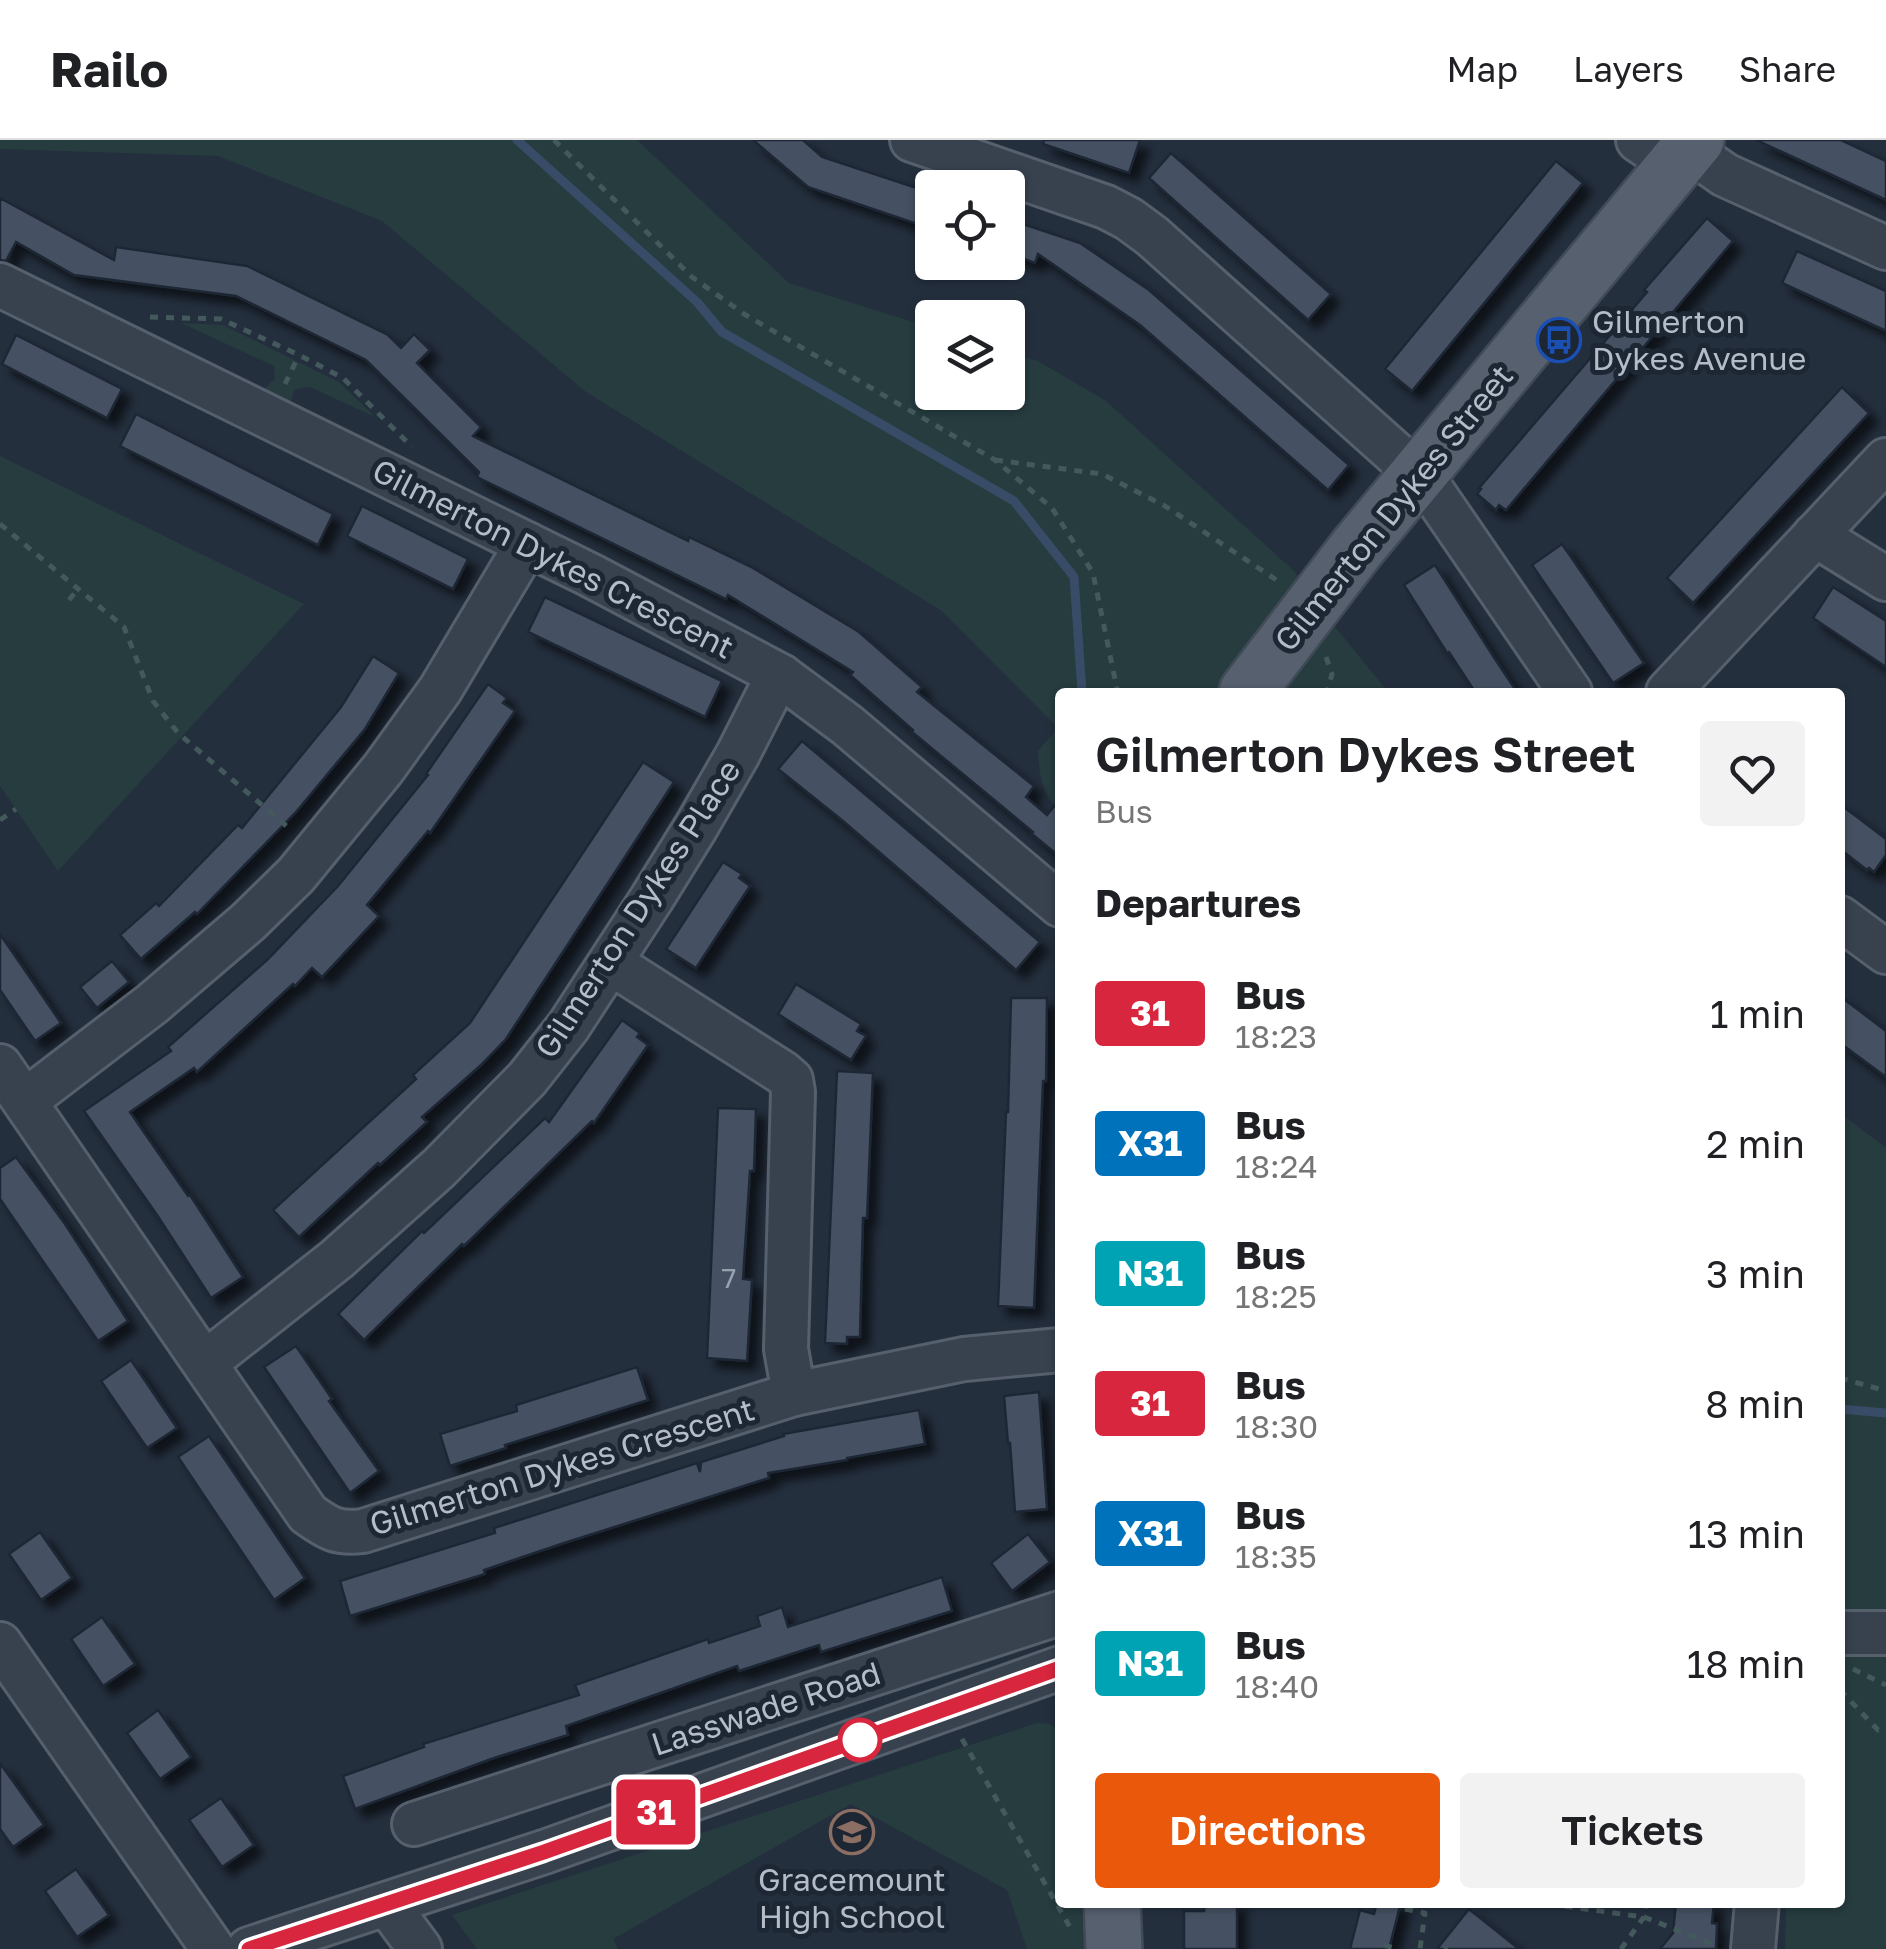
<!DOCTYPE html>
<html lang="en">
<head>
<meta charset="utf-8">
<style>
	body { margin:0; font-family:"Golos Text",sans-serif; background:#f2f2f2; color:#202124; height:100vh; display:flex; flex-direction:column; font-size:38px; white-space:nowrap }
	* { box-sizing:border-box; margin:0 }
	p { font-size:32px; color:#757577 }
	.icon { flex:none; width:55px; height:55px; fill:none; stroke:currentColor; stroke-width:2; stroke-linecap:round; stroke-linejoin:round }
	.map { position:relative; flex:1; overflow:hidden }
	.side { position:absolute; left:1055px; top:548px; width:790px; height:1220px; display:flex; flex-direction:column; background:#fff; border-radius:10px; box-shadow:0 2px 8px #0004 }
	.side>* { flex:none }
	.badge { padding:0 20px; border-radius:8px; font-size:35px; line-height:65px }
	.tools { position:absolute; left:915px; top:30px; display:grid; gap:20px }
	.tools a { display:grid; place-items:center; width:110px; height:110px; border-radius:10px; background:#fff; box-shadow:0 2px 8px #0004; font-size:50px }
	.map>.badge { position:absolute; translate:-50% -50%; box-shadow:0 0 0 5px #fff }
	h2 { padding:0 40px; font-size:38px; line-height:90px }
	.round { display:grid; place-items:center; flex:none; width:105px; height:105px; border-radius:10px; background:#f2f2f2 }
	.overview { display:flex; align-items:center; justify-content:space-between; height:170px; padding:0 40px }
	h1 { font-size:48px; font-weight:600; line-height:75px }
	.cta { display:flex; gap:20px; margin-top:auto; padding:20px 40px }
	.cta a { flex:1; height:115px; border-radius:10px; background:#ea580c; color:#fff; font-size:40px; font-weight:600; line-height:115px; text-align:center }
	.cta a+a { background:#f2f2f2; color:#202124 }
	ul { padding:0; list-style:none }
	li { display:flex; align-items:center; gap:30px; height:130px; padding:0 40px }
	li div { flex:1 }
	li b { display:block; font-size:38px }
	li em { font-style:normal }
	li .badge { min-width:110px; font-weight:700; text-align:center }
	header { display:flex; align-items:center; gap:60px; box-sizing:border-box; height:140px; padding:0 50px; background:#fff; border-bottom:2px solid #e0e0e0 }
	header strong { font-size:48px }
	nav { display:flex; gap:55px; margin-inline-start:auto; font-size:35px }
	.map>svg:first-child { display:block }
	.green { fill:#263c3f }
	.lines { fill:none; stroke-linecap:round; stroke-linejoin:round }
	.stream { stroke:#394c67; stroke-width:9 }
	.building { fill:#455162; stroke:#1f2835; stroke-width:2.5; filter:url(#shadow) }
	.minor-casing { stroke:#565f6c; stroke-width:48 }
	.major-casing { stroke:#414a57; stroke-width:60 }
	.path { stroke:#44595c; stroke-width:5; stroke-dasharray:8 8; stroke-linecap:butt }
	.minor { stroke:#38414e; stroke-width:42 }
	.major { stroke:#56606e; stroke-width:55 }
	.line-casing { stroke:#fff; stroke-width:22 }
	.line { stroke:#d7263d; stroke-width:15 }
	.stop-dot { fill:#fff; stroke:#d7263d; stroke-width:5 }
	.labels { text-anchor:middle; stroke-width:10; stroke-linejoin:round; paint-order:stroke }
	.number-label { font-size:28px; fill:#98a1af }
	.poi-label { font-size:32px; fill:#b4bcc9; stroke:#1d2633; text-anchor:start }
	.street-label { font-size:32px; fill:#b4bcc9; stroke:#1d2633 }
</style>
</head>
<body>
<header>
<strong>Railo</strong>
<nav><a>Map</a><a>Layers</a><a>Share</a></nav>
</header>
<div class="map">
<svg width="1886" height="1809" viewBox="0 0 1886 1809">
	<defs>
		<filter id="shadow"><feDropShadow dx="9" dy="9" stdDeviation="5" flood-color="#0009"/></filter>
	</defs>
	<rect width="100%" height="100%" fill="#242f3e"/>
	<!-- green -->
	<g class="green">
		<path d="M 0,0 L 637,0 L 789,143 L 932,188 L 932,252 L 1008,252 L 1008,212 L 1038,221 L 1106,261 L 1294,431 L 1332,483 L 1388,552 L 1060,552 L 1060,671 C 1042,655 1039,634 1038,611 L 1058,588 L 942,471 L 586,252 L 382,81 L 218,16 L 0,9 Z"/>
		<path d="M 181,183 L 223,185 L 339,242 L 375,277 L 310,247 L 295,249 L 290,263 L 263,250 L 275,239 L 274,226 Z"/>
		<path d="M 0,316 L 304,464 L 58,731 L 0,646 Z"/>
		<path d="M 1840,973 L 1886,1008 L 1886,1809 L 1785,1809 L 1786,1763 L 1840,1762 Z"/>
		<path d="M 1037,1583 L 1050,1584 L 1060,1592 L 1060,1762 L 1081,1763 L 1085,1809 L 1027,1809 L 1007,1750 L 851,1664 L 613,1799 L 618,1809 L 477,1809 L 452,1775 Z"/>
	</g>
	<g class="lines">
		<!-- stream -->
		<g class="stream">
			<path d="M 517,0 L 697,162 L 722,192 L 1014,361 L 1074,437 L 1082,552"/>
			<path d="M 1840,1269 L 1886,1273"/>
		</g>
	</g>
	<!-- building -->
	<g class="building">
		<path d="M 753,0 L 803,0 L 822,17 L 932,53 L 932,70 L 926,87 L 808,47 Z"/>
		<path d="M 1044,0 L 1140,0 L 1129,33 L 1043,4 Z"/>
		<path d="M 1756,0 L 1841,0 L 1886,21 L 1886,60 Z"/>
		<path d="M 1171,13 L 1331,154 L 1308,180 L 1149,38 Z"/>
		<path d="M 1556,21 L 1583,43 L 1412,251 L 1385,229 Z"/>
		<path d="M 0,58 L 114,120 L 116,107 L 247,126 L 388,195 L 401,208 L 414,194 L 430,210 L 417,223 L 481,287 L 473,296 L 688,401 L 689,397 L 753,428 L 859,492 L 922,547 L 917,552 L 1034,646 L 1026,657 L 1047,675 L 1060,659 L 1060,717 L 1032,694 L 1033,692 L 912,592 L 913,590 L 850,535 L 853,532 L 728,455 L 726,459 L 477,337 L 479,332 L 366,220 L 236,156 L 74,135 L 16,102 L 6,121 L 0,120 Z"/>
		<path d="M 1707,78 L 1733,101 L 1506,370 L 1499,365 L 1496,370 L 1477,354 L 1481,349 L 1479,348 L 1647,152 L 1644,150 Z"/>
		<path d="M 1008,79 L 1080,103 L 1149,150 L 1349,325 L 1328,350 L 1140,185 L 1038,114 L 1035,123 L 1008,113 Z"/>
		<path d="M 1797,111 L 1886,151 L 1886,191 L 1782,143 Z"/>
		<path d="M 16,195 L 122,249 L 107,278 L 2,224 Z"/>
		<path d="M 1842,247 L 1869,273 L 1693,463 L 1667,438 Z"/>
		<path d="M 136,274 L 333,374 L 318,405 L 120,306 Z"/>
		<path d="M 362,366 L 468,419 L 453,449 L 347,396 Z"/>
		<path d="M 1562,404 L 1644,523 L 1613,543 L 1532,425 Z"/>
		<path d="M 1435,425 L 1495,519 L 1517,552 L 1475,552 L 1449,512 L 1447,513 L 1404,445 Z"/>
		<path d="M 1833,447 L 1886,481 L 1886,527 L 1813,478 Z"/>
		<path d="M 545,457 L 722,541 L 705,577 L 528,492 Z"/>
		<path d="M 373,516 L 399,533 L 365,589 L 296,672 L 197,774 L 195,772 L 141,819 L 120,795 L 156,763 L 159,766 L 238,685 L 242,688 L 341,567 Z"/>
		<path d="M 488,544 L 507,558 L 503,563 L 515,571 L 430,693 L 428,691 L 367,765 L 379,776 L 322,837 L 312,828 L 295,846 L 293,844 L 197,932 L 194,928 L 130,972 L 188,1056 L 190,1055 L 243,1137 L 211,1158 L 157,1075 L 84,971 L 171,911 L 168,907 L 267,820 L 338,746 L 428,635 L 426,634 Z"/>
		<path d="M 802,601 L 1040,802 L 1016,830 L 843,681 L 778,629 Z"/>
		<path d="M 643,622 L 674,642 L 506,899 L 481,925 L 422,977 L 427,982 L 380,1025 L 378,1023 L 299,1097 L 273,1070 L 416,939 L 413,935 L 470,883 Z"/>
		<path d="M 1840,664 L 1886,699 L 1886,715 L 1874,732 L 1869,728 L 1867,730 L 1840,709 Z"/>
		<path d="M 723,722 L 742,734 L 739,738 L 750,746 L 696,828 L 666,809 Z"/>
		<path d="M 0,794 L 61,883 L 35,901 L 0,850 Z"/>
		<path d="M 112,821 L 129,842 L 97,868 L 80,847 Z"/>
		<path d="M 796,844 L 861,884 L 857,891 L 866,896 L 851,920 L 778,874 Z"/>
		<path d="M 1840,856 L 1886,891 L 1886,937 L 1840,903 Z"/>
		<path d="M 1011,858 L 1047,858 L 1046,941 L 1043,941 L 1034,1168 L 998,1166 L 1006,972 L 1008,972 Z"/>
		<path d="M 622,880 L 640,893 L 637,897 L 648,905 L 594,983 L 592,981 L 464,1106 L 462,1104 L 364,1200 L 338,1174 L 422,1091 L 424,1093 L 545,978 L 549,982 Z"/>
		<path d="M 837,931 L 873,933 L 867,1078 L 863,1078 L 860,1197 L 847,1197 L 847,1204 L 825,1203 Z"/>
		<path d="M 718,968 L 756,969 L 754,1031 L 750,1031 L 743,1139 L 752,1140 L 747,1221 L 707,1218 Z"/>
		<path d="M 16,1017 L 65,1084 L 128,1181 L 98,1201 L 0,1059 L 0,1028 Z"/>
		<path d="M 296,1206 L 332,1259 L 329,1261 L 379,1331 L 350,1353 L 264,1227 Z"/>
		<path d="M 131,1220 L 177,1288 L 147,1308 L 101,1241 Z"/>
		<path d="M 637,1227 L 648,1260 L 505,1305 L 506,1308 L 450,1326 L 440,1294 L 517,1271 L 516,1265 Z"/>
		<path d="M 1039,1252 L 1047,1369 L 1015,1372 L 1010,1303 L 1008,1303 L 1004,1256 Z"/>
		<path d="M 919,1270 L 925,1304 L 847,1318 L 847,1320 L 768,1333 L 769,1338 L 561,1404 L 484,1430 L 485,1434 L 350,1476 L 340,1441 L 495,1393 L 494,1388 L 697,1323 L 700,1332 L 701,1322 L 784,1296 L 783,1294 Z"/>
		<path d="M 209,1296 L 305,1438 L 274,1460 L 178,1317 Z"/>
		<path d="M 40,1392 L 72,1438 L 41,1460 L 9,1414 Z"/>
		<path d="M 1028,1394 L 1050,1422 L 1012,1451 L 991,1423 Z"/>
		<path d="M 942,1437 L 952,1471 L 821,1512 L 819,1505 L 739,1531 L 737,1526 L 566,1586 L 568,1595 L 494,1618 L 355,1669 L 343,1636 L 424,1607 L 423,1604 L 579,1555 L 575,1545 L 708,1499 L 709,1503 L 760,1486 L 757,1476 L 782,1467 L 788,1487 Z"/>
		<path d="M 102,1477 L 135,1524 L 103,1546 L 71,1499 Z"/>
		<path d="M 158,1570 L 191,1617 L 160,1639 L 127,1593 Z"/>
		<path d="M 0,1623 L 44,1685 L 13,1707 L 0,1689 Z"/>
		<path d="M 221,1658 L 254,1705 L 222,1727 L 189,1680 Z"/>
		<path d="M 76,1729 L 109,1775 L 77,1797 L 45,1751 Z"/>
		<path d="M 1205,1762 L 1237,1762 L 1237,1809 L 1184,1809 L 1184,1771 L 1204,1771 Z"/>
		<path d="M 1377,1762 L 1401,1762 L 1389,1809 L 1350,1809 L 1360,1770 L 1374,1774 Z"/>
		<path d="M 1676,1762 L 1714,1762 L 1712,1783 L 1717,1784 L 1716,1809 L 1660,1809 L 1673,1793 Z"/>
		<path d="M 1469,1769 L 1519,1809 L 1437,1809 Z"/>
	</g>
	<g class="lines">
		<defs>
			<g id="minor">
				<path d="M 912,0 L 1106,67 L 1129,79 L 1152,96 L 1398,316 L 1428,345 L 1570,552"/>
				<path d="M 1638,0 L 1675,25"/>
				<path d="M 1688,9 L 1725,35 L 1886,108"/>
				<path d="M 0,145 L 590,435 L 781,536 L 847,585 L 1060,765"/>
				<path d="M 1815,395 L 1886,439"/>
				<path d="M 1668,552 L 1886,320"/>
				<path d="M 1840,778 L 1886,812"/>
				<path d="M 611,823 L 783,933 L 791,940 L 793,952 L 786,1209 L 794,1254"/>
				<path d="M 0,926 L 308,1374 C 329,1389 337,1394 363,1391 L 794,1254 L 964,1219 L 1060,1210"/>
				<path d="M 25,961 L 152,864 L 248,782 L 296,735 L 383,629 L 440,550 L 527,404"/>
				<path d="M 205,1223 L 337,1119 L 439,1028 L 527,939 L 568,887 L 652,758 L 696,687 L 738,614 L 768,555 L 781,536"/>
				<path d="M 1840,1493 L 1886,1493"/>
				<path d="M 0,1504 L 213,1809"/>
				<path d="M 414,1684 L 1060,1473"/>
				<path d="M 387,1764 L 420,1809"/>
				<path d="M 249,1809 L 544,1712 L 1060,1528"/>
				<path d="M 1753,1809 L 1757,1762"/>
			</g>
			<g id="major">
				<path d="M 1247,552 L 1357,408 L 1696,0"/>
				<path d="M 1112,1762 L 1114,1809"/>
			</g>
		</defs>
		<!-- minor casing -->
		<use href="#minor" class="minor-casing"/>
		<!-- major casing -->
		<use href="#major" class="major-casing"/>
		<!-- path -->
		<g class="path">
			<path d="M 554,0 L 692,137 L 744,174 L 995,320 L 1052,368 L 1093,433 L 1117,549 L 1120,552"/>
			<path d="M 150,177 L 221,179 L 299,215 L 343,238 L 412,307"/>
			<path d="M 285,244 L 299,215"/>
			<path d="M 995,320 L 1102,334 L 1165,366 L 1278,441"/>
			<path d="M 0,384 L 124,487 L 153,561 L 178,593 L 291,690"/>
			<path d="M 69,460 L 77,450"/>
			<path d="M 1326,517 L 1332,534 L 1327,552"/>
			<path d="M 0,680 L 16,669"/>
			<path d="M 1840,1238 L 1886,1251"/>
			<path d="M 1853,1529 L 1886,1545"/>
			<path d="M 1840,1550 L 1878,1590 L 1886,1589"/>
			<path d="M 962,1599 L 1071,1789"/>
			<path d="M 1533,1762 L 1644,1777 L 1717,1806"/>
			<path d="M 1405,1769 L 1425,1773 L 1420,1809"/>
			<path d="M 1384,1805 L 1397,1809"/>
			<path d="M 1445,1809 L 1446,1807"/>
			<path d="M 1621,1809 L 1644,1777 L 1646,1762"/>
		</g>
		<!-- minor -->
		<use href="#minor" class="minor"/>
		<!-- major -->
		<use href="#major" class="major"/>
	</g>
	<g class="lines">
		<defs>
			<path id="line" d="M 249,1809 L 544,1712 L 1060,1528"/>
		</defs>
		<!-- line casing -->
		<use href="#line" class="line-casing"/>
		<!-- line -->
		<use href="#line" class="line"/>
	</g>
	<!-- icons -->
	<defs>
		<symbol id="bus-ring" viewBox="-11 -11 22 22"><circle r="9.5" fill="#1d2633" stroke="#1a4fb4" stroke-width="1.5"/><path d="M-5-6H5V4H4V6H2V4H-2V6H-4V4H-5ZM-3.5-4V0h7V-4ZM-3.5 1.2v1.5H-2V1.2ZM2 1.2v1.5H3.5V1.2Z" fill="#1a4fb4"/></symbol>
		<symbol id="school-ring" viewBox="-11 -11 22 22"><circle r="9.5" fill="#1d2633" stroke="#8d6e63" stroke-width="1.5"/><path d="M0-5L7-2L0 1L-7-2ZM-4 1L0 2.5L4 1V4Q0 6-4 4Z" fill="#8d6e63"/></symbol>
	</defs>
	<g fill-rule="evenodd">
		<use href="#bus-ring" x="1534" y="175" width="50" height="50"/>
		<use href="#school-ring" x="827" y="1667" width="50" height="50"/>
	</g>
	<!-- markers -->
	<circle class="stop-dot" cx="860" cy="1600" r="20"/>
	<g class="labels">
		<!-- number labels -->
		<g class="number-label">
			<text x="729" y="1148">7</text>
		</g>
		<!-- poi labels -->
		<g class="poi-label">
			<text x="1592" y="193">Gilmerton<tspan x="1592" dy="37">Dykes Avenue</tspan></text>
			<text x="852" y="1751" text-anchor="middle">Gracemount<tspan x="852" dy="37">High School</tspan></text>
		</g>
		<!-- street labels -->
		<g class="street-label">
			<text transform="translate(1394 368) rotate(-51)" y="11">Gilmerton Dykes Street</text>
			<text transform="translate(553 419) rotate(27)" y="11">Gilmerton Dykes Crescent</text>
			<text transform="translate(638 769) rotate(-57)" y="11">Gilmerton Dykes Place</text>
			<text transform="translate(562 1327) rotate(-17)" y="11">Gilmerton Dykes Crescent</text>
			<text transform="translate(766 1569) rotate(-18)" y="11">Lasswade Road</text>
		</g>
	</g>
</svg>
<div class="tools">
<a><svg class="icon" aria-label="locate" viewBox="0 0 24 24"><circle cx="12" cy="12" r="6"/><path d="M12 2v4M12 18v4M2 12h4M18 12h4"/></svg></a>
<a><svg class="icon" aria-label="layers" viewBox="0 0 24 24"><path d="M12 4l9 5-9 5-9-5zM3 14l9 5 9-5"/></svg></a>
</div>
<b class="badge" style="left:656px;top:1672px;background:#d7263d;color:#fff">31</b>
<section class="side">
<div class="overview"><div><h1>Gilmerton Dykes Street</h1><p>Bus</p></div><a class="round"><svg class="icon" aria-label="heart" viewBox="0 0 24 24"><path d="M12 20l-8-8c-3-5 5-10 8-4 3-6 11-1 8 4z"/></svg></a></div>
<h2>Departures</h2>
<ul>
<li><span class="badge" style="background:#d7263d;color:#fff">31</span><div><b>Bus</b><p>18:23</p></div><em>1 min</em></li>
<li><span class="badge" style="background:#0072bc;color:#fff">X31</span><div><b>Bus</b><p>18:24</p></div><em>2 min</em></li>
<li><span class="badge" style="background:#00a3b4;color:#fff">N31</span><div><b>Bus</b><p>18:25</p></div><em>3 min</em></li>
<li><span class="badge" style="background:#d7263d;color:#fff">31</span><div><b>Bus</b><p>18:30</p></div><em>8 min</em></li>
<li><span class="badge" style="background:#0072bc;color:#fff">X31</span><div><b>Bus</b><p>18:35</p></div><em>13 min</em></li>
<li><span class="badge" style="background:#00a3b4;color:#fff">N31</span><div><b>Bus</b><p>18:40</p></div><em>18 min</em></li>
</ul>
<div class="cta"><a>Directions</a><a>Tickets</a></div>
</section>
</div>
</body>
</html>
